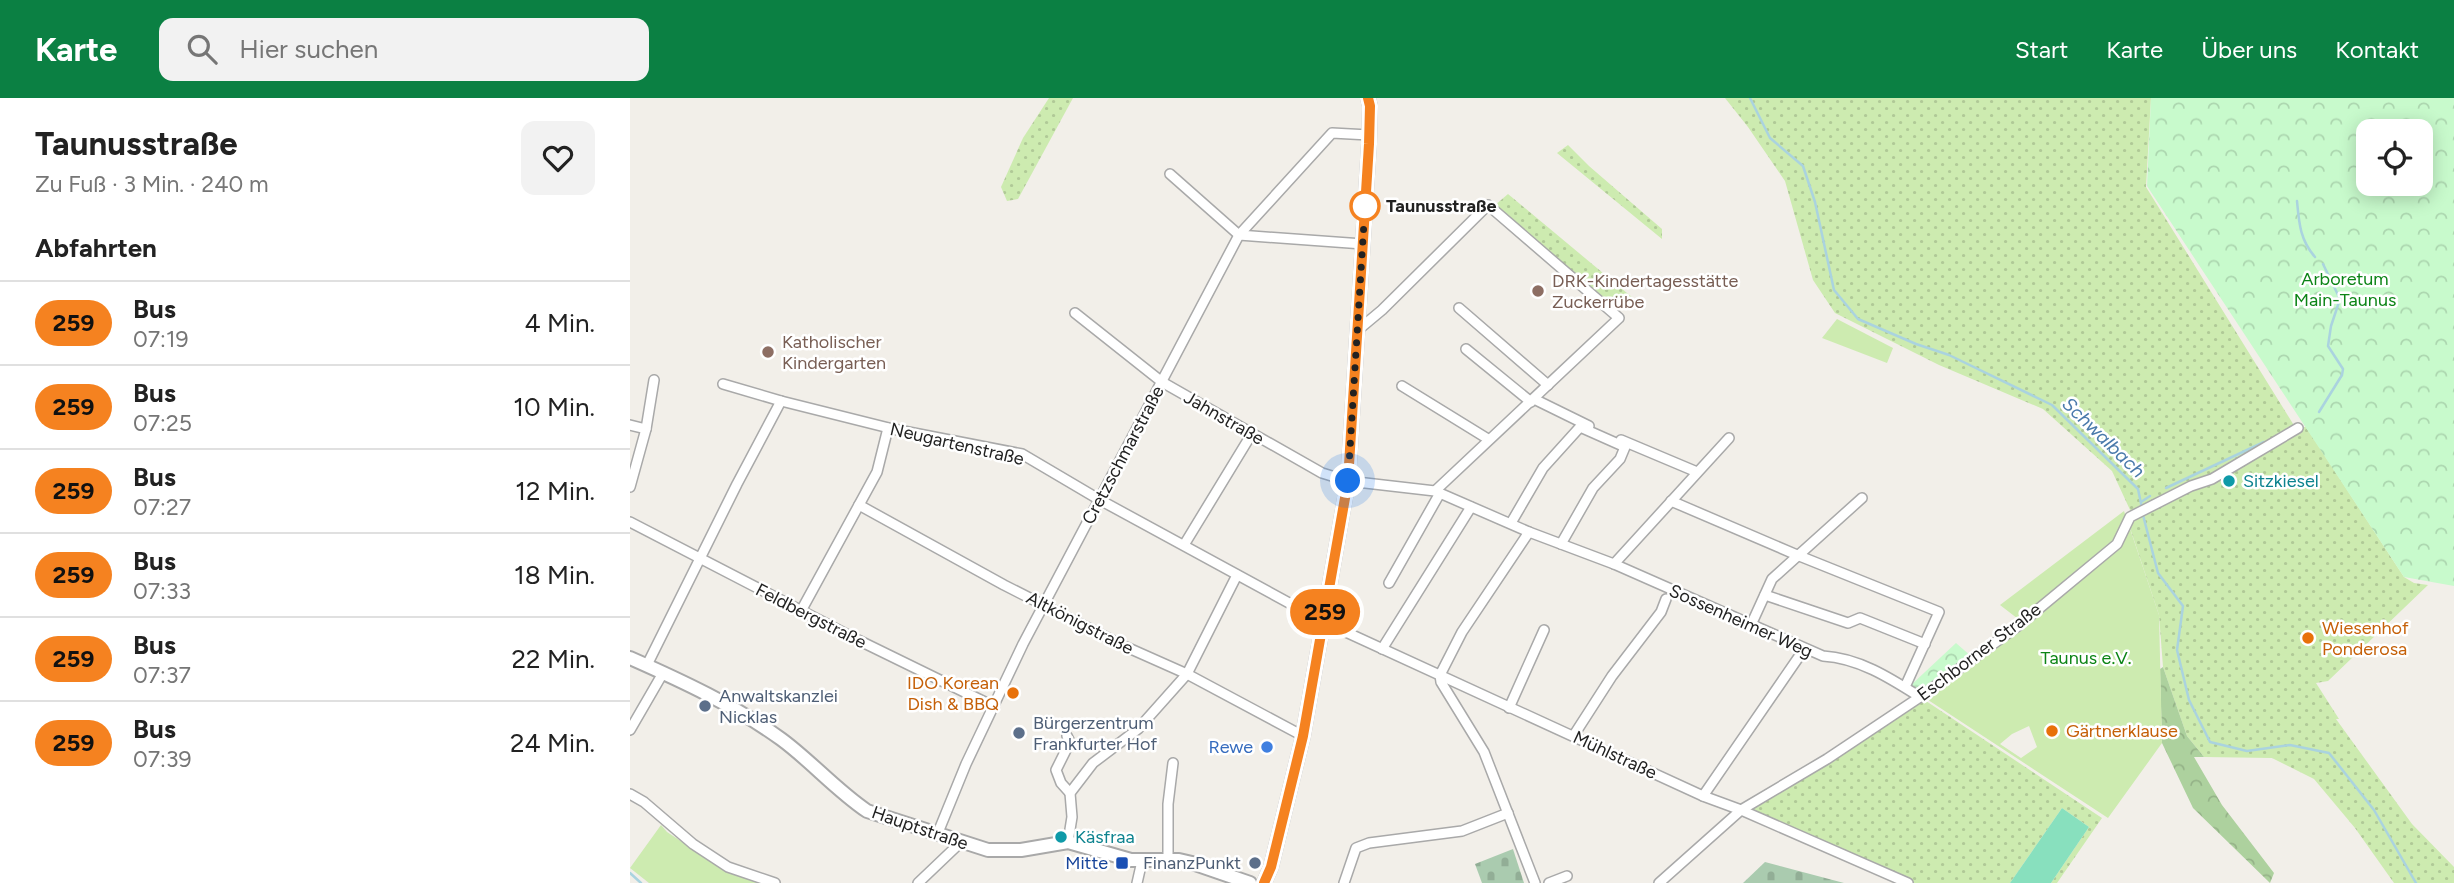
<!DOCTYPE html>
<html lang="de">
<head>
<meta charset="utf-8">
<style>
	body { margin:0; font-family:Figtree,sans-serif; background:#f2f2f2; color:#222; height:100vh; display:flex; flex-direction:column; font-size:26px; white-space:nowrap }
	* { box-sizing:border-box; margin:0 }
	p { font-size:23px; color:#767676 }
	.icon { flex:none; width:38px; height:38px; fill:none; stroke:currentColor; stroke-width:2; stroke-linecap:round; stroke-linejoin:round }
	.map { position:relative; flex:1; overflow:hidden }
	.panel { display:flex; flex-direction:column; background:#fff; width:630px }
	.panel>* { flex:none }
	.badge { padding:0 14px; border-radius:23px; font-size:24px; line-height:46px }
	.controls { position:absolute; left:1726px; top:21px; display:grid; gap:14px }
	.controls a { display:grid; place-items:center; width:77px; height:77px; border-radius:14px; background:#fff; box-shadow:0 4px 18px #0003; font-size:35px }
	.you { position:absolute; width:35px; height:35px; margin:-18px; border:5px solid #fff; border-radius:50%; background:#1a73e8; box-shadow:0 0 0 10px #1a73e833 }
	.map>.badge { position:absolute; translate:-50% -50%; box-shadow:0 0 0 4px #fff }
	h2 { padding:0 35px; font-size:26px; line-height:63px }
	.round { display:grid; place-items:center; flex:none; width:74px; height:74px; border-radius:14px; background:#f2f2f2 }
	.overview { display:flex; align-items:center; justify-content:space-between; height:119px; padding:0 35px }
	h1 { font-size:33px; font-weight:700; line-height:52px }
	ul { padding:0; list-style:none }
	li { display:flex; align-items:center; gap:21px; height:84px; padding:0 35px; border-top:2px solid #e0e0e0 }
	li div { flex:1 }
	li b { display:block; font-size:26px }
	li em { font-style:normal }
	li .badge { min-width:77px; font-weight:700; text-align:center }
	header { display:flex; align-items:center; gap:42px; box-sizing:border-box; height:98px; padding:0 35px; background:#0b8043; color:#fff }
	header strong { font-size:33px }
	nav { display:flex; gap:38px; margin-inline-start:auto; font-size:24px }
	.search { width:490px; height:63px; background:#f2f2f2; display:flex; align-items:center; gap:18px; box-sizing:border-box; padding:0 24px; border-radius:14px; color:#767676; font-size:26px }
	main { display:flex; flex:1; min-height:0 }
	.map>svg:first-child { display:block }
	.grass { fill:url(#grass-dots) }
	.forest { fill:url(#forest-crowns) }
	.cemetery { fill:url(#cemetery-stones) }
	.park { fill:url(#park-crowns); fill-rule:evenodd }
	.garden { fill:#cdebb0; fill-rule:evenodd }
	.pitch { fill:#88e0be }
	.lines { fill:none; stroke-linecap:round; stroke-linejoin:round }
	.stream { stroke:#aad3df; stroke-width:2.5 }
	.minor-casing { stroke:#a9a9a9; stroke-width:12 }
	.tertiary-casing { stroke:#a9a9a9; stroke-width:16 }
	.minor { stroke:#fff; stroke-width:9 }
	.tertiary { stroke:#fff; stroke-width:12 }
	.line-casing { stroke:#fff; stroke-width:16 }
	.line { stroke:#f58220; stroke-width:10 }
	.walk { stroke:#222; stroke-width:7; stroke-dasharray:0 12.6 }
	.stop-dot { fill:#fff; stroke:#f58220; stroke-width:3.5 }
	.education-dot { fill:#8d6e63; stroke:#fff; stroke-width:2.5 }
	.culture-dot { fill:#0f9aa8; stroke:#fff; stroke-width:2.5 }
	.food-dot { fill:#e8710a; stroke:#fff; stroke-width:2.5 }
	.service-dot { fill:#5c6f8a; stroke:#fff; stroke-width:2.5 }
	.shop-dot { fill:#3f7fe0; stroke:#fff; stroke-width:2.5 }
	.transit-dot { fill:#1a4fb4; stroke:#fff; stroke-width:2.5 }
	.labels { text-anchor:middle; stroke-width:5; stroke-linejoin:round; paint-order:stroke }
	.stop-label { font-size:18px; font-weight:bold; fill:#222; stroke:#fff; text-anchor:start }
	.park-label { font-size:18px; fill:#0c8416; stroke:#fff }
	.education-label { font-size:18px; fill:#785e54; stroke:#fff; text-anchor:start }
	.street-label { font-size:18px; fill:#222; stroke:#fff }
	.culture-label { font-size:18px; fill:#0d838f; stroke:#fff; text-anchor:start }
	.food-label { font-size:18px; fill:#c56008; stroke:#fff; text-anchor:start }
	.service-label { font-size:18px; fill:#4e5e75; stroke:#fff; text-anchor:start }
	.shop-label { font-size:18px; fill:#366cbe; stroke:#fff; text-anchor:end }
	.transit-label { font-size:18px; fill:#164399; stroke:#fff; text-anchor:end }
	.water-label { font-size:19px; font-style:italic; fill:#4a7aab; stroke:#fff }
</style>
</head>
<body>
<header>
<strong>Karte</strong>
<div class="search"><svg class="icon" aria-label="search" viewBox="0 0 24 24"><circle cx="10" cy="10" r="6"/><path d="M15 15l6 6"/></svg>Hier suchen</div>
<nav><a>Start</a><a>Karte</a><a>Über uns</a><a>Kontakt</a></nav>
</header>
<main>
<section class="panel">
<div class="overview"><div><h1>Taunusstraße</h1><p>Zu Fuß · 3 Min. · 240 m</p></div><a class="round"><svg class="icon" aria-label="heart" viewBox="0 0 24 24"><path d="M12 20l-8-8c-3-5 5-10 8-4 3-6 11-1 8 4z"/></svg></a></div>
<h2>Abfahrten</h2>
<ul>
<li><span class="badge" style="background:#f58220;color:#111">259</span><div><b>Bus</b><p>07:19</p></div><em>4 Min.</em></li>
<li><span class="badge" style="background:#f58220;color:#111">259</span><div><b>Bus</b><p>07:25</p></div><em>10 Min.</em></li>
<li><span class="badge" style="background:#f58220;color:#111">259</span><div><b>Bus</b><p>07:27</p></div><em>12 Min.</em></li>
<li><span class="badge" style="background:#f58220;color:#111">259</span><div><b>Bus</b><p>07:33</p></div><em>18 Min.</em></li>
<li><span class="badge" style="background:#f58220;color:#111">259</span><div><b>Bus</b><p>07:37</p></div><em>22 Min.</em></li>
<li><span class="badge" style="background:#f58220;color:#111">259</span><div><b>Bus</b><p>07:39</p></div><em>24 Min.</em></li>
</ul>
</section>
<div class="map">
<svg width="1824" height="785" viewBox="0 0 1824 785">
	<defs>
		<pattern id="grass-dots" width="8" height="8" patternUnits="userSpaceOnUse" patternTransform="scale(1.75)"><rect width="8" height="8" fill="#cdebb0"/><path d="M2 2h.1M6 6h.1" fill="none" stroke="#b0c997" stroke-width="1.8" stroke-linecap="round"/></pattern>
		<pattern id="forest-crowns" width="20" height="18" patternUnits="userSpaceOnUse" patternTransform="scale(1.75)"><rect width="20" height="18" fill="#add19e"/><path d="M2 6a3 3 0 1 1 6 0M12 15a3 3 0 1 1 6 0" fill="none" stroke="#95b388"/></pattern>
		<pattern id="cemetery-stones" width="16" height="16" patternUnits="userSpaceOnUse" patternTransform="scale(1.75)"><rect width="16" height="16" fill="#aacbaf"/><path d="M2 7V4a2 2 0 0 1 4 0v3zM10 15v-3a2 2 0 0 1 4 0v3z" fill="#92ae96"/></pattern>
		<pattern id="park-crowns" width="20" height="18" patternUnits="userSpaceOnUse" patternTransform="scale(1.75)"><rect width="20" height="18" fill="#c8facc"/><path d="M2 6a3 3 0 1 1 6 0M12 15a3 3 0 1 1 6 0" fill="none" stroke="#acd6af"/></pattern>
	</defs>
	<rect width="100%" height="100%" fill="#f2efe9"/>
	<!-- grass -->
	<g class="grass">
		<path d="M 419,0 L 443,0 L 388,101 L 377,103 L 371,89 L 393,40 Z"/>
		<path d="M 1095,0 L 1521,0 L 1516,89 L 1665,329 L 1676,329 L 1774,479 L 1784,485 L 1798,487 L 1698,583 L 1686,585 L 1709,621 L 1706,621 L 1782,726 L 1824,769 L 1824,785 L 1764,785 L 1725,730 L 1684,681 L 1642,660 L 1574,659 L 1557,638 L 1533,569 L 1529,517 L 1499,427 L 1535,401 L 1529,399 L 1501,414 L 1482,373 L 1413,311 L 1309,267 L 1205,215 L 1183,182 L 1155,83 L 1118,29 Z"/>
		<path d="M 938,47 L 959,68 L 1032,131 L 1032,141 L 927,55 Z"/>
		<path d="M 878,96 L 1003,200 L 988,213 L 864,108 Z"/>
		<path d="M 1290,599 L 1472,720 L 1427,785 L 1421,785 L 1459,729 L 1432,710 L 1380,785 L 1278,785 L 1111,712 Z"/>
	</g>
	<!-- forest -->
	<path class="forest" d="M 1533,569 L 1557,638 L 1574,659 L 1564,659 L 1592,707 L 1644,775 L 1640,785 L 1563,710 L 1532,645 L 1530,571 Z"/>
	<!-- cemetery -->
	<g class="cemetery">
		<path d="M 883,751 L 894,785 L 852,785 L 845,766 Z"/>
		<path d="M 1135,764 L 1214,785 L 1113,785 Z"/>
	</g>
	<!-- park -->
	<g class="park">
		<path d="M 1521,0 L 1824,0 L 1824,488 L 1774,479 L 1517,88 ZM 1790,33 L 1790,86 L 1738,86 L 1738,33 Z"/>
		<path d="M 1326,545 L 1342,559 L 1294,595 L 1280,588 Z"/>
	</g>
	<!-- garden -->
	<g class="garden">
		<path d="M 1207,221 L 1263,250 L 1257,265 L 1192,240 Z"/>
		<path d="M 1494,413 L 1529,517 L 1532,645 L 1478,720 L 1292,598 L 1392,524 L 1370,507 ZM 1399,628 L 1407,649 L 1391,660 L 1370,646 L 1382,636 Z"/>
		<path d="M 31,727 L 37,734 L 95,772 L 132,785 L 19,785 L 0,770 Z"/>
	</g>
	<!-- pitch -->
	<path class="pitch" d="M 1432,710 L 1459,729 L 1421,785 L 1380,785 Z"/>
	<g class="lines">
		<!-- stream -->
		<g class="stream">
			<path d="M 1120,0 L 1140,40 L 1173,68 L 1185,104 L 1204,192 L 1228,221 L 1286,246 L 1319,257 L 1422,307 L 1508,391 L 1512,410"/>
			<path d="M 1667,103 C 1669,125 1670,142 1685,159"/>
			<path d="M 1689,314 L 1712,277 L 1713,271 L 1698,248 L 1701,228 L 1710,201 L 1693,166"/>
			<path d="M 1536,390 L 1634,344"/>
			<path d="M 1511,404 L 1520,398"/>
			<path d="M 1513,417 L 1528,475 L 1553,508 L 1547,552 L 1559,602 L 1580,644 L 1617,653 L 1660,647 L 1699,655 L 1744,712 L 1786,785"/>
			<path d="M 0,775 L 11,785"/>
		</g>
		<defs>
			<g id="minor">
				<path d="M 540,76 L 609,137 L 733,146"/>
				<path d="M 829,210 L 918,287"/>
				<path d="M 445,215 L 532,284 L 692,375 L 718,383 L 805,393 L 899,434 L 984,466 L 1193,558 C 1229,560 1260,580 1290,599"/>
				<path d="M 728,232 L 752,212 L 858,107 L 989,220 L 805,393"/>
				<path d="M 836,251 L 901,304"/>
				<path d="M 93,286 L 151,303 L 263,331 L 392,356 L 470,402 L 694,524 L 1073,698 L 1111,712 L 1278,785"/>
				<path d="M 772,288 L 858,341"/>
				<path d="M 904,301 L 959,328"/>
				<path d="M 0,327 L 16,331"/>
				<path d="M 991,342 L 1067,374"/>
				<path d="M 0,389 L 16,331 L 24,282"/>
				<path d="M 1041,403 L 1167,457 L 1309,514 L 1275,589"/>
				<path d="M 229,407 L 374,487 L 494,548 L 557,576 L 673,638"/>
				<path d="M 0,424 L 228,542 L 363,608"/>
				<path d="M 881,425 L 913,370 L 950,329 L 995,349 L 990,361 L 963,390 L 931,446"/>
				<path d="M 899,434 L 832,534 L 810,577 L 811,584 L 854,654 L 905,785"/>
				<path d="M 554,447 L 621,337"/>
				<path d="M 984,466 L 1099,340"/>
				<path d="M 759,485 L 810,395"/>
				<path d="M 1135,497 L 1218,525 L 1230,520 L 1295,546"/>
				<path d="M 171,513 L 247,374 L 258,330"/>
				<path d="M 1121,527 L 1142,481 L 1232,400"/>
				<path d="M 752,551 L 841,409"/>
				<path d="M 17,567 L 107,386 L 151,303"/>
				<path d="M 879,610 L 914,532"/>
				<path d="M 0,632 L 33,575"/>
				<path d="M 944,637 L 982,578 L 1031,514 L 1036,501"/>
				<path d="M 437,638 L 440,644 L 426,672 L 431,685 L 440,695"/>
				<path d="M 0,696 L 14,704 L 63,746 L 98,769 L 145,785"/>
				<path d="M 1073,698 L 1168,560"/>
				<path d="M 307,737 L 336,666 L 393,546 L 609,137 L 702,35 L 739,37"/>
				<path d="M 438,744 L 442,719 L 440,695 L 463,665 L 508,631 L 557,576 L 607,477"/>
				<path d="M 538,762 L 538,706 L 543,665"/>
				<path d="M 288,785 L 330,745"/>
				<path d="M 507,785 L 512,763"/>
				<path d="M 714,785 L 726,750 L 739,745 L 832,733 L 878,715"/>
				<path d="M 919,785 L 937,778"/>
				<path d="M 1029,785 L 1111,712 L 1197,661 L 1290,599 L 1388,528 L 1487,446 L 1500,419 L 1561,388 L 1582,381 L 1668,330"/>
			</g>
			<g id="tertiary">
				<path d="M 0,560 C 52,583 104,607 151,641 C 181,663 206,692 237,713 L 358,752 L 391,752 L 438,744 L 501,762 L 549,762 L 562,765 L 620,785"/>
				<path d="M 634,785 L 641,769 L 673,638 L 718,383 L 739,46 L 740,8 L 738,0"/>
			</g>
		</defs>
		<!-- minor casing -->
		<use href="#minor" class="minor-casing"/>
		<!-- tertiary casing -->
		<use href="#tertiary" class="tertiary-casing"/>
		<!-- minor -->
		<use href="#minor" class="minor"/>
		<!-- tertiary -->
		<use href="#tertiary" class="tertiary"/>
	</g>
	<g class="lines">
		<defs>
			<path id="line" d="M 634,785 L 641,769 L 673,638 L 718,383 L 739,46 L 740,8 L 738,0"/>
		</defs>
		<!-- line casing -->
		<use href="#line" class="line-casing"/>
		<!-- line -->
		<use href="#line" class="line"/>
		<!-- walk -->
		<path class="walk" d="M 718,383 L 735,108"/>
	</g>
	<!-- markers -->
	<circle class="stop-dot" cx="735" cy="108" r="14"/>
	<g class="education-dot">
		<circle cx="908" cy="193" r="7"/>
		<circle cx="138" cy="254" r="7"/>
	</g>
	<g class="culture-dot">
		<circle cx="1599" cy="383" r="7"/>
		<circle cx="431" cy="739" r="7"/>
	</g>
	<g class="food-dot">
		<circle cx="1678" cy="540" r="7"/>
		<circle cx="383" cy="595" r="7"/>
		<circle cx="1422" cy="633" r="7"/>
	</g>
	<g class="service-dot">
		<circle cx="75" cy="608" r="7"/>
		<circle cx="389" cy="635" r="7"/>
		<circle cx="625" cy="765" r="7"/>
	</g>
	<circle class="shop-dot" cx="637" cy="649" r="7"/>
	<rect class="transit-dot" x="485" y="758" width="14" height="14" rx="3.5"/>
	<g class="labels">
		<!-- stop labels -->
		<g class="stop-label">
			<text x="756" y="114">Taunusstraße</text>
		</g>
		<!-- park labels -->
		<g class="park-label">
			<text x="1715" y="187">Arboretum<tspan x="1715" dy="21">Main-Taunus</tspan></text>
			<text x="1456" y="566">Taunus e.V.</text>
		</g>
		<!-- education labels -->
		<g class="education-label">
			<text x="922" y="189">DRK-Kindertagesstätte<tspan x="922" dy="21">Zuckerrübe</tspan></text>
			<text x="152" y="250">Katholischer<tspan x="152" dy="21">Kindergarten</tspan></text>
		</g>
		<!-- street labels -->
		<g class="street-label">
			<text transform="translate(594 320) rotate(30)" y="6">Jahnstraße</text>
			<text transform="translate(327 346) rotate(13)" y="6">Neugartenstraße</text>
			<text transform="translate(493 357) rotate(-62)" y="6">Cretzschmarstraße</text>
			<text transform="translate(181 518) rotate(27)" y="6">Feldbergstraße</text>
			<text transform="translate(1111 523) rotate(24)" y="6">Sossenheimer Weg</text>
			<text transform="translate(450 525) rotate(27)" y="6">Altkönigstraße</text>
			<text transform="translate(1349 554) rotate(-37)" y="6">Eschborner Straße</text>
			<text transform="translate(985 657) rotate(25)" y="6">Mühlstraße</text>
			<text transform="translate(290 730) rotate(19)" y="6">Hauptstraße</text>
		</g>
		<!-- culture labels -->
		<g class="culture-label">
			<text x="1613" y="389">Sitzkiesel</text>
			<text x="445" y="745">Käsfraa</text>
		</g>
		<!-- food labels -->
		<g class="food-label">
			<text x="1692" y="536">Wiesenhof<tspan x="1692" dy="21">Ponderosa</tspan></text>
			<text x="369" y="591" text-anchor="end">IDO Korean<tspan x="369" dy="21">Dish &amp; BBQ</tspan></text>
			<text x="1436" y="639">Gärtnerklause</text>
		</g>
		<!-- service labels -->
		<g class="service-label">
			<text x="89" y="604">Anwaltskanzlei<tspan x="89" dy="21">Nicklas</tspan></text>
			<text x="403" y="631">Bürgerzentrum<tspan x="403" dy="21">Frankfurter Hof</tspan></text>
			<text x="611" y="771" text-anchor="end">FinanzPunkt</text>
		</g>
		<!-- shop labels -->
		<g class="shop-label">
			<text x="623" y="655">Rewe</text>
		</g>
		<!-- transit labels -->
		<g class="transit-label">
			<text x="478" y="771">Mitte</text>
		</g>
		<!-- water labels -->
		<g class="water-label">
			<text transform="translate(1474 339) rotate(44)" y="7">Schwalbach</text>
		</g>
	</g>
</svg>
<div class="controls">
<a><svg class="icon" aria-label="locate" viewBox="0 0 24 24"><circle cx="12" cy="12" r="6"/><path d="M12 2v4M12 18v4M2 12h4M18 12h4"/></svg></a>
</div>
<div class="you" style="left:718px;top:383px"></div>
<b class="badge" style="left:695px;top:514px;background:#f58220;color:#111">259</b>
</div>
</main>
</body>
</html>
